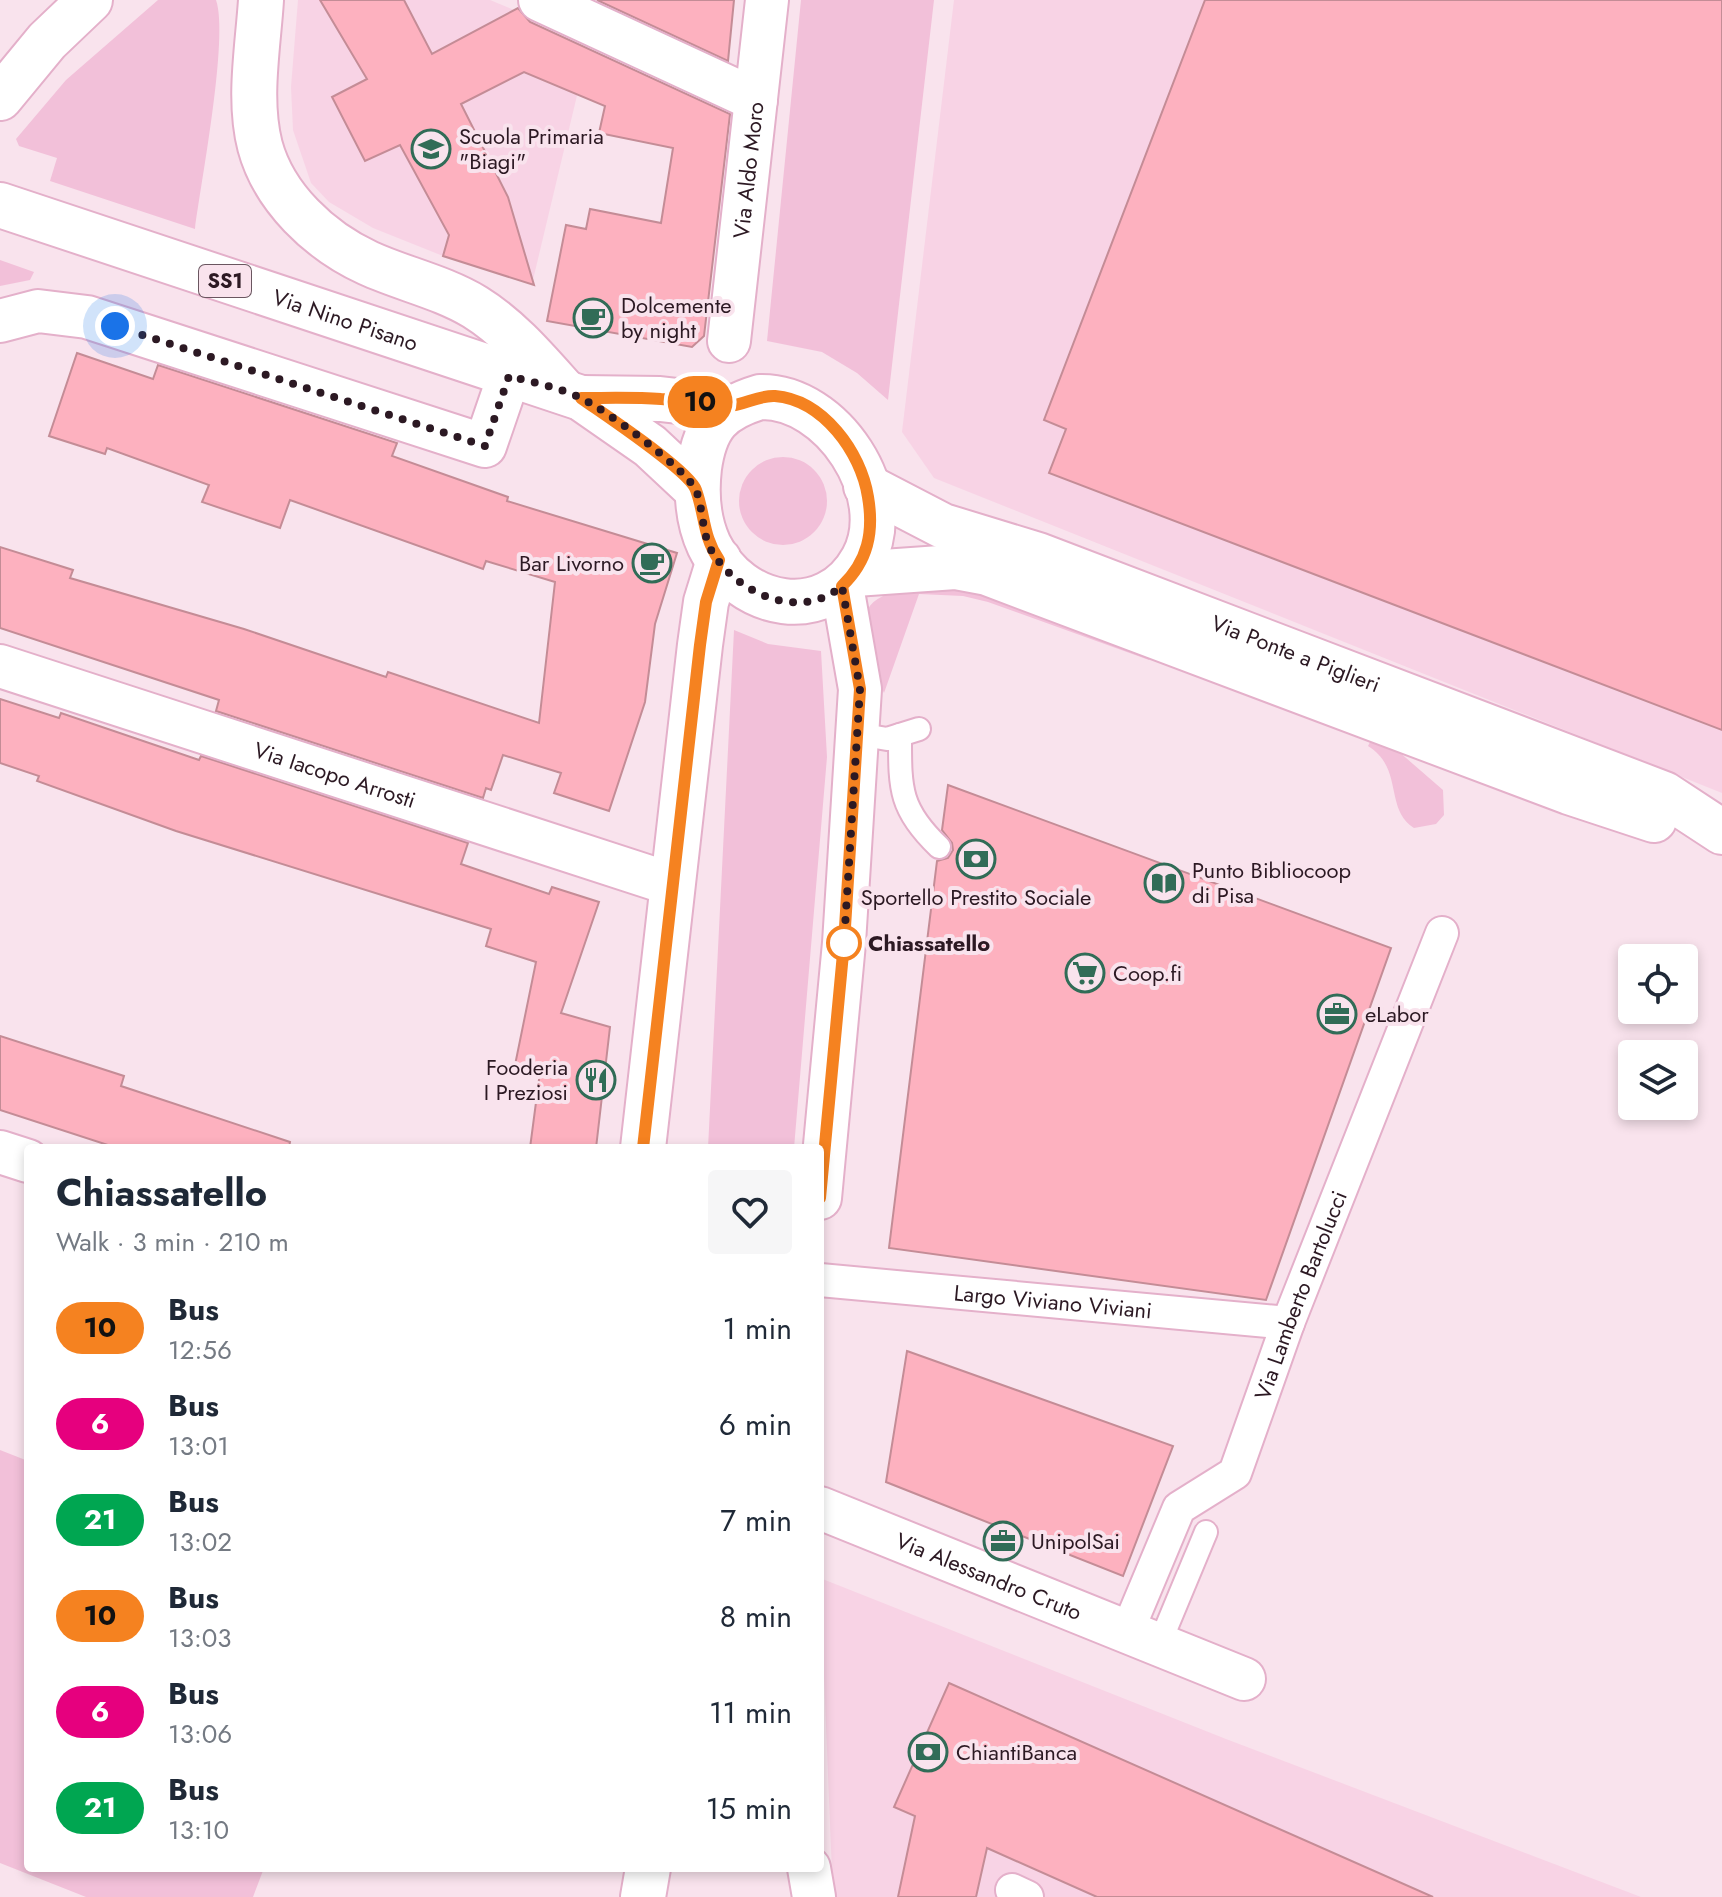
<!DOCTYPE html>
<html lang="en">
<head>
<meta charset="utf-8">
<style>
	body { margin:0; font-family:Jost,sans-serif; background:#f6f6f7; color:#1f2937; height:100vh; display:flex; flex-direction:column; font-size:30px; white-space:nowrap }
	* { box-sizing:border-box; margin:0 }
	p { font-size:26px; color:#747a83 }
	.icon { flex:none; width:44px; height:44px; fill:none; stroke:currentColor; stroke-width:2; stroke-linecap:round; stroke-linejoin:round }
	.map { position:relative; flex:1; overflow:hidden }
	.drawer { position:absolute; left:24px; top:1144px; width:800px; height:728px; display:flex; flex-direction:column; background:#fff; border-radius:8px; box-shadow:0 4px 12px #0003 }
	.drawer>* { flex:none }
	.badge { padding:0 16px; border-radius:26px; font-size:28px; line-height:52px }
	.controls { position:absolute; left:1618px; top:944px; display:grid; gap:16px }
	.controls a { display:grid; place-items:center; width:80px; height:80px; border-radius:8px; background:#fff; box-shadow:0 4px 12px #0003; font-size:40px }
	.you { position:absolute; width:40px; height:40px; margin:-20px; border:6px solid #fff; border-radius:50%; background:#1a73e8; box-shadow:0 0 0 12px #1a73e833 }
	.map>.badge { position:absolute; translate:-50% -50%; box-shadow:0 0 0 4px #fff }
	.round { display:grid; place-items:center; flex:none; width:84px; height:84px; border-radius:8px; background:#f6f6f7 }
	.overview { display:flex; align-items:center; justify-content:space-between; height:136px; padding:0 32px }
	h1 { font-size:38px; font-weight:700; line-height:60px }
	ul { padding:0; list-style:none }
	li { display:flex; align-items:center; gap:24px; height:96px; padding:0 32px }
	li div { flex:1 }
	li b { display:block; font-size:30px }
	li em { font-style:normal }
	li .badge { min-width:88px; font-weight:700; text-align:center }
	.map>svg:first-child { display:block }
	.built { fill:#f8d3e5 }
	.green { fill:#f2c0d9 }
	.building { fill:#fdb1bf; stroke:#c48c96; stroke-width:2 }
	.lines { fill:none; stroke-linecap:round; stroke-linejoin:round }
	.service-casing { stroke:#e4b0ca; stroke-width:26 }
	.pedestrian-casing { stroke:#e4b0ca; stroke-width:36 }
	.minor-casing { stroke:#e4b0ca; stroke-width:46 }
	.tertiary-casing { stroke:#e4b0ca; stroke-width:48 }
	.secondary-casing { stroke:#e4b0ca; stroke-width:48 }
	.primary-casing { stroke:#e4b0ca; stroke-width:48 }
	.service { stroke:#fff; stroke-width:22 }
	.pedestrian { stroke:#fff; stroke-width:32 }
	.minor { stroke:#fff; stroke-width:42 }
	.tertiary { stroke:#fff; stroke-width:44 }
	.secondary { stroke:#fff; stroke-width:44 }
	.primary { stroke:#fff; stroke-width:44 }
	.line-casing { stroke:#fff; stroke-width:18 }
	.line { stroke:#f58220; stroke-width:12 }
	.walk { stroke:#2c1923; stroke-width:8; stroke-dasharray:0 14.4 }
	.stop-dot { fill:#fff; stroke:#f58220; stroke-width:4 }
	.labels { text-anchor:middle; stroke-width:8; stroke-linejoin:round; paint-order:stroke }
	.shield { fill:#f9e3ed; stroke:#6a5660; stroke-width:2 }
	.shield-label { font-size:20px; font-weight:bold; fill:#2c1923 }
	.poi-label { font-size:22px; fill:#2c1923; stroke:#f9e3ed; text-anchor:start }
	.street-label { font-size:22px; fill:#2c1923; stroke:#f9e3ed }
	.stop-label { font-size:22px; font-weight:bold; fill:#2c1923; stroke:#f9e3ed; text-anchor:start }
</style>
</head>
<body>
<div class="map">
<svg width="1722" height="1897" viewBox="0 0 1722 1897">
	<rect width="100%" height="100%" fill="#f9e3ed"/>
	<!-- built -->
	<g class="built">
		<path d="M 298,0 L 490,0 L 590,41 L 532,284 L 443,256 L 373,228 L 329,202 L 311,183 L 293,130 L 291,87 Z"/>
		<path d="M 954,0 L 1722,0 L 1722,793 L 934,478 L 902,432 Z"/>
		<path d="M 820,1578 L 1226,1739 L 1641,1897 L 833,1897 Z"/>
	</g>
	<!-- green -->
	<g class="green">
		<path d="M 158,0 L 216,0 C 229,37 201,182 195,229 L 50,181 L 57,158 L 19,146 L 16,139 L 66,80 Z"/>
		<path d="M 801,0 L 934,0 L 888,400 L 857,373 L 822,352 L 767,341 Z"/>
		<path d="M 0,260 L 34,272 L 30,280 L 0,286 Z"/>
		<circle cx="783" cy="501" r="44"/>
		<path d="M 960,583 L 1152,652 L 1149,660 L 988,602 L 963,596 L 919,594 L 884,693 C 842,594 867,592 960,583 Z"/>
		<path d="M 734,630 L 768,644 L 821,651 L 827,757 L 794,1148 L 708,1148 Z"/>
		<path d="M 1371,740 L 1398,751 L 1443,790 L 1444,815 L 1436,824 L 1414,828 C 1384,809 1404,768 1368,746 Z"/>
		<path d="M 0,1450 L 28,1461 L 28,1868 L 264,1868 L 253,1897 L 86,1897 L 0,1863 Z"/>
	</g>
	<!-- building -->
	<g class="building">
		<path d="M 320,0 L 404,0 L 432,54 L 518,8 L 530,22 L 730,114 L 704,336 L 692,347 L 547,321 L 566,225 L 586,229 L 590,209 L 661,223 L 673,148 L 599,133 L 605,106 L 524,72 L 461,104 L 508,197 L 534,285 L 443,256 L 449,235 L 400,145 L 365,161 L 332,97 L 367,79 Z"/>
		<path d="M 597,0 L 734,0 L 728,61 Z"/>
		<path d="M 1205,0 L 1722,0 L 1722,730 L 1049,473 L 1066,429 L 1044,420 Z"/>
		<path d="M 77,353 L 153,379 L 158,365 L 397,443 L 392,456 L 508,497 L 507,501 L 677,553 L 655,624 L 645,702 L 609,811 L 554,793 L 561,773 L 503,755 L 491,790 L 486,788 L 483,798 L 216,711 L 219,700 L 0,628 L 0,547 L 73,570 L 70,578 L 244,629 L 386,677 L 388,672 L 539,723 L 555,582 L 486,561 L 483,569 L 290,500 L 280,528 L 202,502 L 209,485 L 107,448 L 105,454 L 49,436 Z"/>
		<path d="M 0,699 L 59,718 L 61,713 L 199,760 L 201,756 L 468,843 L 461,864 L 549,894 L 552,887 L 599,902 L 561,1013 L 610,1027 L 596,1148 L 530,1148 L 540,1072 L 515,1065 L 536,962 L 486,946 L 491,929 L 176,831 L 37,781 L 39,776 L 0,763 Z"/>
		<path d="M 948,785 L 1391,948 L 1266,1300 L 889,1248 L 937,861 L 948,858 L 953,850 L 952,843 L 942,830 Z"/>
		<path d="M 0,1036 L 124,1076 L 121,1086 L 290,1142 L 289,1148 L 117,1148 L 0,1110 Z"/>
		<path d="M 907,1351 L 1173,1446 L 1123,1576 L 886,1482 Z"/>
		<path d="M 949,1683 L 1433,1897 L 1097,1897 L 987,1848 L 976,1897 L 898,1897 L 915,1816 L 894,1807 Z"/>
	</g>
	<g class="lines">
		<defs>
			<g id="service">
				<path d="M 858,734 L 887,739 L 919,729"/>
				<path d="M 900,735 C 900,788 899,809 939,847"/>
				<path d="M 1159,1645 L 1206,1532"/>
			</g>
			<g id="pedestrian">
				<path id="s1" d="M 820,1280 L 1288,1323"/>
				<path id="s2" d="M 1127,1632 L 1179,1508 L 1235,1473 L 1288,1323 L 1442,933"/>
				<path d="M 1012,1890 L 1027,1897"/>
			</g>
			<g id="minor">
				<path d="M 540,0 L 756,100"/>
				<path d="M 0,321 L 38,311 L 87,317 L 485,446 L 509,376"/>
				<path id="s3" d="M 729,341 L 767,0"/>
				<path id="s4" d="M 0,666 L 671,884"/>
				<path d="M 0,1152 L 28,1161"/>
				<path d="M 820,1198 L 844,943 L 860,689 L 842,586"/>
				<path id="s5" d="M 820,1508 L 1244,1679"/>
				<path d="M 809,1868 L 814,1897"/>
			</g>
			<g id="tertiary">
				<path d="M 643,1148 L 700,645 L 706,602 L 719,560"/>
				<path d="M 643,1897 L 648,1868"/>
			</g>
			<path id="secondary" d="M 0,98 L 47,41 L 90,0"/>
			<g id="primary">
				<path d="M 261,0 C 258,47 248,100 260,146 C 274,198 320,241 368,263 C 403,279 442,287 475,307 C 509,328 537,361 563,390"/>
				<path id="s6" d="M 0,205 L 581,398 L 650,446 L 696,489"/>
				<path d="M 760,397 C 832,395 898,495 863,559 C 826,626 740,609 709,545 C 698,521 696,494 699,468 C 705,425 720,409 760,397 Z"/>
				<path d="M 581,398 L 660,399 L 731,407"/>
				<path id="s7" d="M 866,486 L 943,526 L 1038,555 L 1664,794 L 1722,832"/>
				<path d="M 855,574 L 955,567 L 987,573 L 1569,792 L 1654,820"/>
			</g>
		</defs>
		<!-- service casing -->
		<use href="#service" class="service-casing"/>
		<!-- pedestrian casing -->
		<use href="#pedestrian" class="pedestrian-casing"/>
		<!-- minor casing -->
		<use href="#minor" class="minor-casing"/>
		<!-- tertiary casing -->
		<use href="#tertiary" class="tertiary-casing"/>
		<!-- secondary casing -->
		<use href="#secondary" class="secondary-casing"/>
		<!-- primary casing -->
		<use href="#primary" class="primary-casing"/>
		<!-- service -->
		<use href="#service" class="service"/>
		<!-- pedestrian -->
		<use href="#pedestrian" class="pedestrian"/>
		<!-- minor -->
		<use href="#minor" class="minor"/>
		<!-- tertiary -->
		<use href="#tertiary" class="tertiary"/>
		<!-- secondary -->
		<use href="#secondary" class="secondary"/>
		<!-- primary -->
		<use href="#primary" class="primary"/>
	</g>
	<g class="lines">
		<defs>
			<path id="line" d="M 643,1148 L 700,645 L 706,602 L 719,560 C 703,537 705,515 696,490 C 689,470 602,413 581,398 C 607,398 634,397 661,399 C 683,400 705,406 727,406 C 743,406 758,395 775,396 C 823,400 861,452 868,497 C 874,532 868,561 842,586 L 860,689 L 844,943 L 820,1198"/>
		</defs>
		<!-- line casing -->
		<use href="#line" class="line-casing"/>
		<!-- line -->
		<use href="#line" class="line"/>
		<!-- walk -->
		<path class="walk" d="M 115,326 L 485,446 L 509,376 C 532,382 557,387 579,397 C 606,410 678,463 694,487 C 702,498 702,530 709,546 C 732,592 799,623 842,586 L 860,689 L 844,943"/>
	</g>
	<!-- icons -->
	<defs>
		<symbol id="school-ring" viewBox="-11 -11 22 22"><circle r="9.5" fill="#f9e3ed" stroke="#316c57" stroke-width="1.5"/><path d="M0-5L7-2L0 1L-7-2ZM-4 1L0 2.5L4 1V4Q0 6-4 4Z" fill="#316c57"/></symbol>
		<symbol id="cafe-ring" viewBox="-11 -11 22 22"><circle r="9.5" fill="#f9e3ed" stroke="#316c57" stroke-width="1.5"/><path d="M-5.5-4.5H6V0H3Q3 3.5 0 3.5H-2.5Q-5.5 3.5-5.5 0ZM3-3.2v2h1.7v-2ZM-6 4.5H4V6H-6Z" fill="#316c57"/></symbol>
		<symbol id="bank-ring" viewBox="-11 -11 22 22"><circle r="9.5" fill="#f9e3ed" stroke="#316c57" stroke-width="1.5"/><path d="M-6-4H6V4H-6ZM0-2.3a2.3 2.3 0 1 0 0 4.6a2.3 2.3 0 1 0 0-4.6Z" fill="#316c57"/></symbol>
		<symbol id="library-ring" viewBox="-11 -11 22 22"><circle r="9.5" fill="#f9e3ed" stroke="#316c57" stroke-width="1.5"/><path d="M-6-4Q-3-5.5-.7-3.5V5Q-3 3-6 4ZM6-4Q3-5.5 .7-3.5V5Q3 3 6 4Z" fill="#316c57"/></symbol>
		<symbol id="supermarket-ring" viewBox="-11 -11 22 22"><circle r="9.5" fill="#f9e3ed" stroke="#316c57" stroke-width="1.5"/><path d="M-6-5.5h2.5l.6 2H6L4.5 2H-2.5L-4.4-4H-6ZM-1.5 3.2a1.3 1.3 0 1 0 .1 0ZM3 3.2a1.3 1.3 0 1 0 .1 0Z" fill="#316c57"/></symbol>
		<symbol id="office-ring" viewBox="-11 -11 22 22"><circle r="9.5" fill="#f9e3ed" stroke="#316c57" stroke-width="1.5"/><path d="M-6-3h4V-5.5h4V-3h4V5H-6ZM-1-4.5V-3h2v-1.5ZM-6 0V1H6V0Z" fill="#316c57"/></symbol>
		<symbol id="restaurant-ring" viewBox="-11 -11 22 22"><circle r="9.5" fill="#f9e3ed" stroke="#316c57" stroke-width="1.5"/><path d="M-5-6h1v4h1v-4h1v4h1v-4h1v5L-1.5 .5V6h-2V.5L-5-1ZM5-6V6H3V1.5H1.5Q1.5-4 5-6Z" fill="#316c57"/></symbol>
	</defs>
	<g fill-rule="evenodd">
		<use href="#school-ring" x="409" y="127" width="44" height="44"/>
		<use href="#cafe-ring" x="571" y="296" width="44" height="44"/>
		<use href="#cafe-ring" x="630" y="541" width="44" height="44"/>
		<use href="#bank-ring" x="954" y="837" width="44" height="44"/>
		<use href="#library-ring" x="1142" y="861" width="44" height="44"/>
		<use href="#supermarket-ring" x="1063" y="951" width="44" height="44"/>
		<use href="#office-ring" x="1315" y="992" width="44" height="44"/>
		<use href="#restaurant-ring" x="574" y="1058" width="44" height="44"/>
		<use href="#office-ring" x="981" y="1519" width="44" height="44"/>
		<use href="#bank-ring" x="906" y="1730" width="44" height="44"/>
	</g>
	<!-- markers -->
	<circle class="stop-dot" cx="844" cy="943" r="16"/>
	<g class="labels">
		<!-- shield labels -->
		<rect class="shield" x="199" y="265" width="52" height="32" rx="6"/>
		<g class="shield-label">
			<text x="225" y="288">SS1</text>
		</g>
		<!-- poi labels -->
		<g class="poi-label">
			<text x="459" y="144">Scuola Primaria<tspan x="459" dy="25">"Biagi"</tspan></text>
			<text x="621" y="313">Dolcemente<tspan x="621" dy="25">by night</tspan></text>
			<text x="624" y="571" text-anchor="end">Bar Livorno</text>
			<text x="1192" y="878">Punto Bibliocoop<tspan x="1192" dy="25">di Pisa</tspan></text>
			<text x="976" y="905" text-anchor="middle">Sportello Prestito Sociale</text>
			<text x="1113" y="981">Coop.fi</text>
			<text x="1365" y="1022">eLabor</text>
			<text x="568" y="1075" text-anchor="end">Fooderia<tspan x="568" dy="25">I Preziosi</tspan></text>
			<text x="1031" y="1549">UnipolSai</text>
			<text x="956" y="1760">ChiantiBanca</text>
		</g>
		<!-- street labels -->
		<g class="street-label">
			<text dy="8" stroke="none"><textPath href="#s3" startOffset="172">Via Aldo Moro</textPath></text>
			<text dy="8" stroke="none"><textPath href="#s6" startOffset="364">Via Nino Pisano</textPath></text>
			<text dy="8" stroke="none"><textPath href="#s7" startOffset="462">Via Ponte a Piglieri</textPath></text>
			<text dy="8" stroke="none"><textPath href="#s4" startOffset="352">Via Iacopo Arrosti</textPath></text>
			<text dy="8" stroke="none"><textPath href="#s2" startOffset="390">Via Lamberto Bartolucci</textPath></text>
			<text dy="8" stroke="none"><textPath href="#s1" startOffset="234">Largo Viviano Viviani</textPath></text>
			<text dy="8" stroke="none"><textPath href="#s5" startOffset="182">Via Alessandro Cruto</textPath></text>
		</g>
		<!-- stop labels -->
		<g class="stop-label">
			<text x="868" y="951">Chiassatello</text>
		</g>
	</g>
</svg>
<div class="controls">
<a><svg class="icon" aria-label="locate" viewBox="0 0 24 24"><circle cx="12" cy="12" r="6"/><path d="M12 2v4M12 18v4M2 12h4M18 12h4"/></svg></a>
<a><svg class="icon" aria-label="layers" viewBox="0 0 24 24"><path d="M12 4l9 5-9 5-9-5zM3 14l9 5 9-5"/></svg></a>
</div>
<div class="you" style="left:115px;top:326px"></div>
<b class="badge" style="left:700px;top:402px;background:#f58220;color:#111">10</b>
<section class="drawer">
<div class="overview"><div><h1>Chiassatello</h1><p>Walk · 3 min · 210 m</p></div><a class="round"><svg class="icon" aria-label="heart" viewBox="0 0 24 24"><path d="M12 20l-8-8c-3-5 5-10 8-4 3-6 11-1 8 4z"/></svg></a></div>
<ul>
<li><span class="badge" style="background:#f58220;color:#111">10</span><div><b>Bus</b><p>12:56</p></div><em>1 min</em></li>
<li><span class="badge" style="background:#e6007e;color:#fff">6</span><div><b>Bus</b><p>13:01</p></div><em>6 min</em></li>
<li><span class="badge" style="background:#00a651;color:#fff">21</span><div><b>Bus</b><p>13:02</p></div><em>7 min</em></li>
<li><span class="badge" style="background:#f58220;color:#111">10</span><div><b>Bus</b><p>13:03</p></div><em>8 min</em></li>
<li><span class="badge" style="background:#e6007e;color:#fff">6</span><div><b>Bus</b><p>13:06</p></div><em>11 min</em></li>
<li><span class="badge" style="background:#00a651;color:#fff">21</span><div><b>Bus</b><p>13:10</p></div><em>15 min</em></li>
</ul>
</section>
</div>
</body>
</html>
